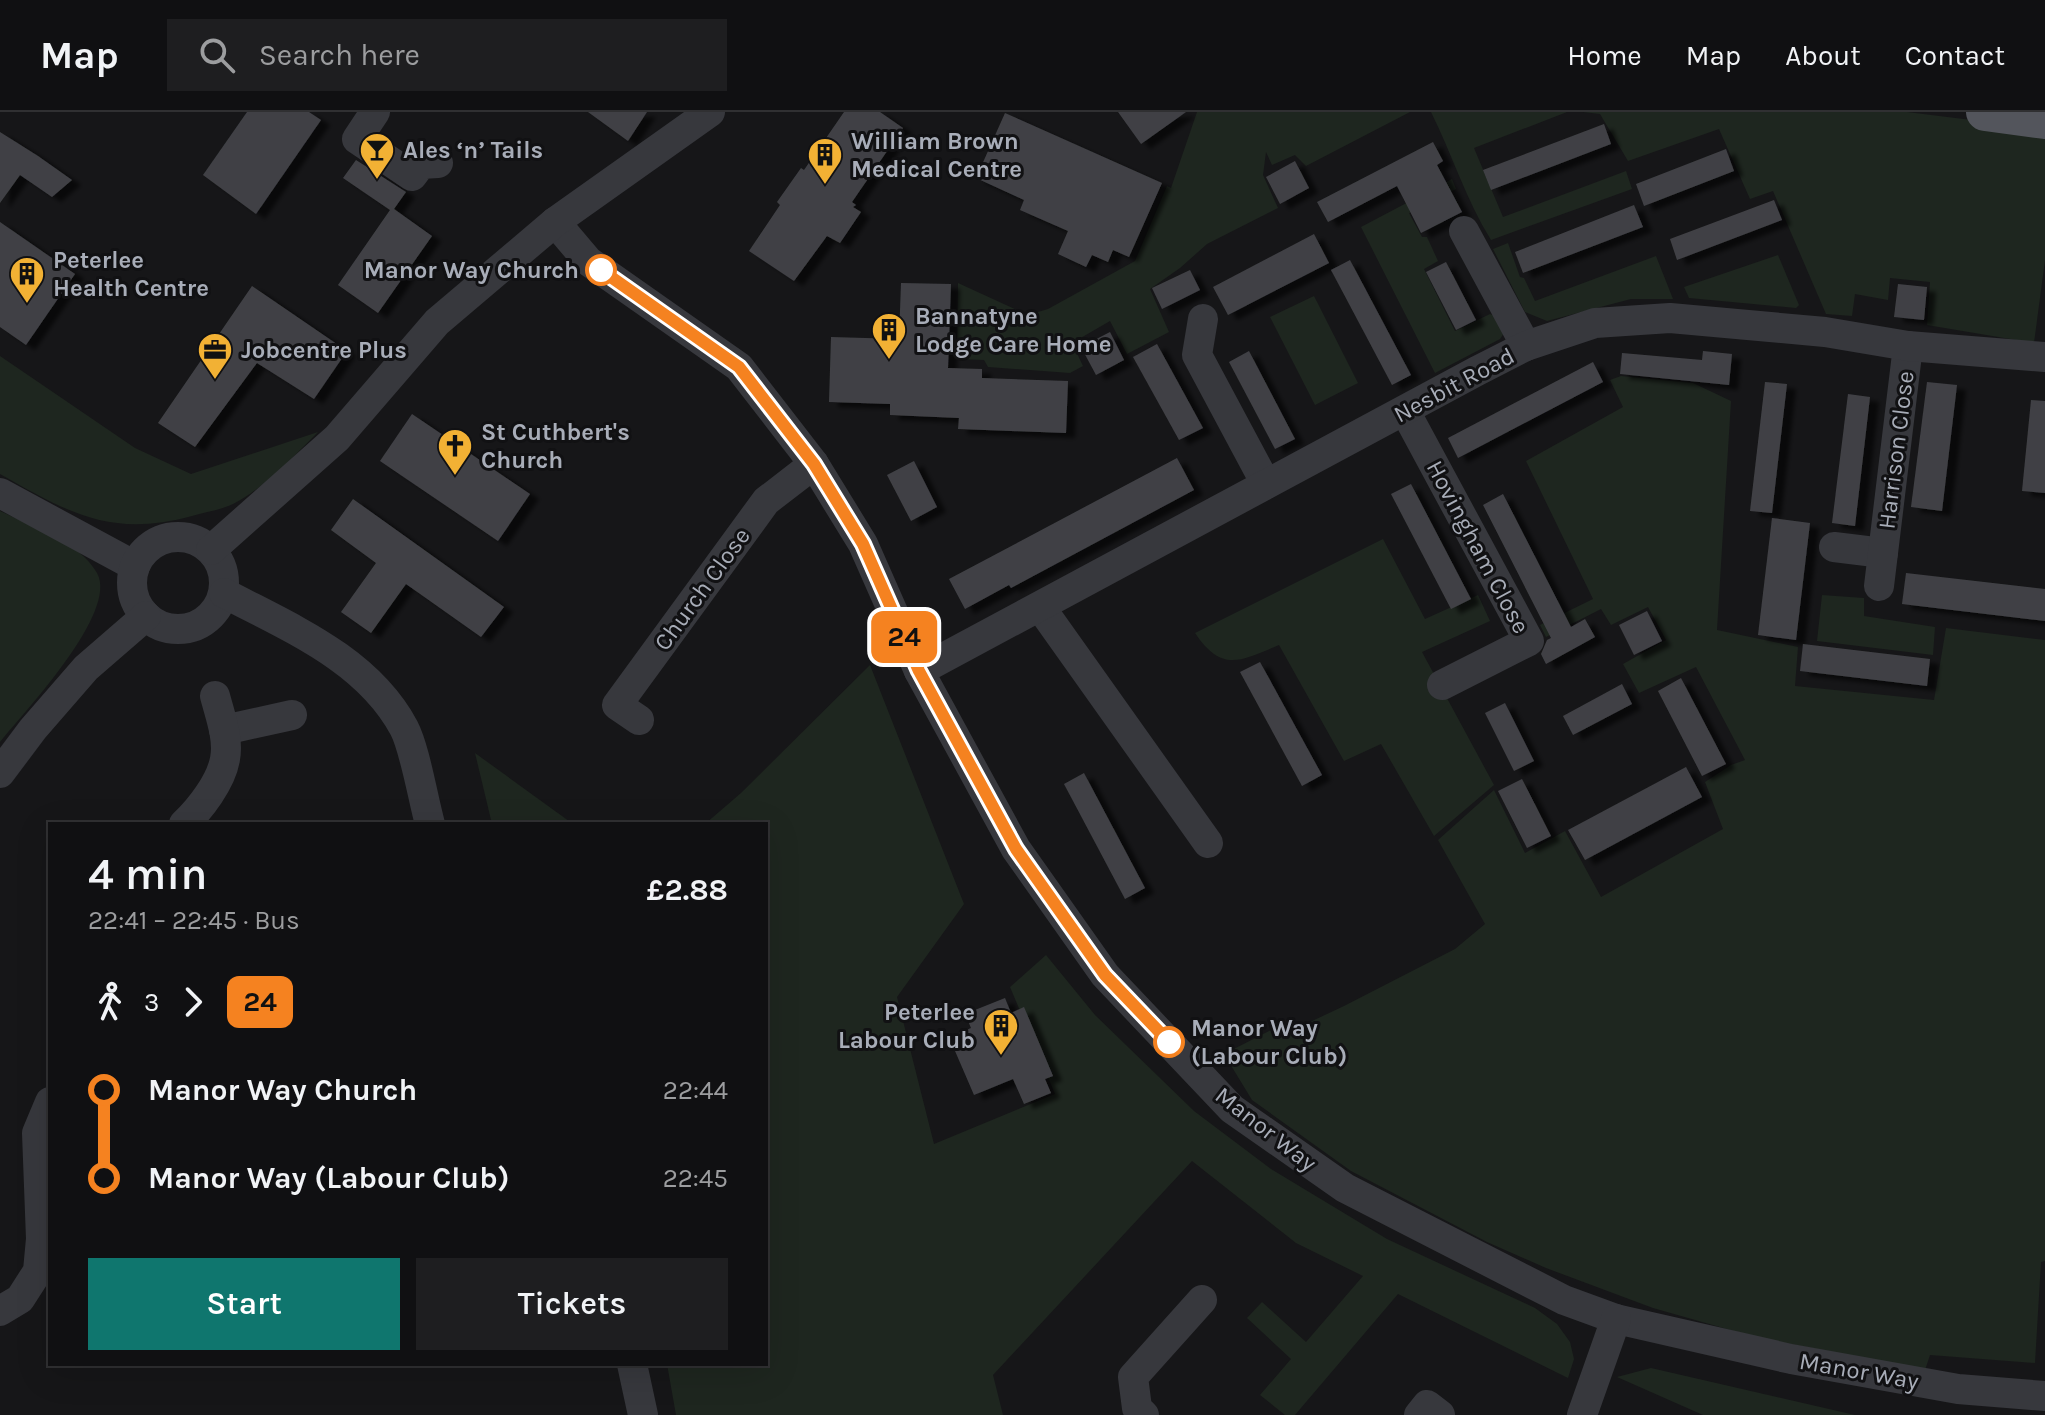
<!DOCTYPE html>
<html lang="en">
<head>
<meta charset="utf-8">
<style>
	body { margin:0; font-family:Karla,sans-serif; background:#1e1e20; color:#f1f3f6; height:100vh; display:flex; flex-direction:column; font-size:30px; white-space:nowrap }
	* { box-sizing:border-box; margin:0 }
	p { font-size:26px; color:#9c9d9f }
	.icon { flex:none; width:44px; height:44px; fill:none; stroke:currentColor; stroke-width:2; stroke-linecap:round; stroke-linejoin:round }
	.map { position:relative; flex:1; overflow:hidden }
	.details { position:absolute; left:48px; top:710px; width:720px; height:544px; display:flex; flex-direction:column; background:#101012; border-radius:0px; box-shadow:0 8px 32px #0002,0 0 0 2px #303032 }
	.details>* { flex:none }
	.badge { padding:0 16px; border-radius:12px; font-size:28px; line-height:52px }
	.map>.badge { position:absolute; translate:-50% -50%; box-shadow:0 0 0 4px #fff }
	.legs { display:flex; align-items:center; gap:12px; height:88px; padding:0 40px; font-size:26px }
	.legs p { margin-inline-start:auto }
	.summary { display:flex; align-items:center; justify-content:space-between; height:136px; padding:0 40px }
	h1 { font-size:44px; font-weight:600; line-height:60px }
	.action { display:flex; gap:16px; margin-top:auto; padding:16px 40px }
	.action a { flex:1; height:92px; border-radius:0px; background:#0f766e; color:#fff; font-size:32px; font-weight:600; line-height:92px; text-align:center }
	.action a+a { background:#1e1e20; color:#f1f3f6 }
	ul { padding:0 40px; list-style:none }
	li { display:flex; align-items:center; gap:28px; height:88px; font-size:30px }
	li i { display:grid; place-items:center; width:12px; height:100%; margin:0 10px; background:currentColor }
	li i::after { content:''; width:20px; height:20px; margin:-10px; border:6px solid; border-radius:50%; background:#101012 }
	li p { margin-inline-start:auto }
	li:first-child i { background:linear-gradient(#0000 50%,currentColor 0) }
	li:last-child i { background:linear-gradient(currentColor 50%,#0000 0) }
	header { display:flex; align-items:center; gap:48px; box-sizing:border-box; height:112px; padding:0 40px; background:#101012; border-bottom:2px solid #303032 }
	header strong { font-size:38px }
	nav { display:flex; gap:44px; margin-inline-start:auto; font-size:28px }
	.search { width:560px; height:72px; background:#1e1e20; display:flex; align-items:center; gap:20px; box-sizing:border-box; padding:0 28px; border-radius:0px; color:#9c9d9f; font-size:30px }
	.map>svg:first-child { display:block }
	.green { fill:#1e261f }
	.building { fill:#404145; filter:url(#shadow) }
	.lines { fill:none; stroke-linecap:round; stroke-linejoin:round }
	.minor { stroke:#37383d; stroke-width:30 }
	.major { stroke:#53555c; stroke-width:38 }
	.line-1-casing { stroke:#fff; stroke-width:18 }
	.line-1 { stroke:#f58220; stroke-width:12 }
	.stop-1-dot { fill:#fff; stroke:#f58220; stroke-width:4 }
	.labels { text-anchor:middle; stroke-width:6; stroke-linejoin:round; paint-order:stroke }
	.poi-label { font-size:24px; font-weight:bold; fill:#a8adb8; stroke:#111113; text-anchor:start }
	.stop-label { font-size:24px; font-weight:bold; fill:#a8adb8; stroke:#111113; text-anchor:end }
	.street-label { font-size:24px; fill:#a8adb8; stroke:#111113 }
</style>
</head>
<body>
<header>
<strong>Map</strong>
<div class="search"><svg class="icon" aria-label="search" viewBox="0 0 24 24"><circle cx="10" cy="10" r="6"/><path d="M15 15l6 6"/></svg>Search here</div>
<nav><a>Home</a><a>Map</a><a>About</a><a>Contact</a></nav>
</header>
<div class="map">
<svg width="2045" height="1303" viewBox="0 0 2045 1303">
	<defs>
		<filter id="shadow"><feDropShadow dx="9" dy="5" stdDeviation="2" flood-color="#0009"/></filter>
	</defs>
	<rect width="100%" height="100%" fill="#161618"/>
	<!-- green -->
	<g class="green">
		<path d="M 1197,0 L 1410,0 L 1306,54 L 1295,43 L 1272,53 L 1266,40 L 1263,63 L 1278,96 L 1207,132 L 1180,156 L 1150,177 L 1169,220 L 1127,242 L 1110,209 L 1072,231 L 1083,254 L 1070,261 L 988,255 L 984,248 L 957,247 L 958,171 L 1028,203 L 1048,197 L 1135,149 L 1167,74 L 1171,76 Z"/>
		<path d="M 1431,0 L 1567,0 L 1474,36 L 1503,105 L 1626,59 L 1632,77 L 1491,128 C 1466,88 1452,42 1431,0 Z"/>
		<path d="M 1583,0 L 1907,0 L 2045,17 L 2045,148 L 2034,231 L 1927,213 L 1930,170 L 1890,166 L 1888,188 L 1855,182 L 1852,204 L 1826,202 L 1773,79 L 1750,87 L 1719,17 L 1628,49 L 1600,2 Z"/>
		<path d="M 1452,67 L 1456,77 L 1409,101 L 1422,125 L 1427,125 L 1438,149 L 1424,157 L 1455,219 L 1490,202 L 1495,204 L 1504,221 L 1500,227 L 1435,261 L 1361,115 Z"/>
		<path d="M 1508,131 L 1520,165 L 1524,166 L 1535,189 L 1656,144 L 1673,187 L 1631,187 L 1547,209 L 1525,200 L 1493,137 Z"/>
		<path d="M 1778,143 L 1799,193 L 1796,196 L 1689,186 L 1684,175 Z"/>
		<path d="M 1314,184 L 1358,271 L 1315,293 L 1270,205 Z"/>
		<path d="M 0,244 L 135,336 L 191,362 L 318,320 C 293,345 266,375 233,392 C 221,398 205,400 192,404 C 111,426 69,401 0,362 Z"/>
		<path d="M 1621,264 L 1693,271 L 1731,289 L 1717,518 L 1798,535 L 1795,574 L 1934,588 L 1946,516 L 2045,528 L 2045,1149 L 2041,1150 L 2035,1251 L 1930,1243 L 1925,1258 L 1755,1225 L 1653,1196 L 1546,1156 L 1487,1130 L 1351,1059 L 1252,988 L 1224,942 L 1285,911 L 1310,910 L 1344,894 L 1455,837 L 1485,812 L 1438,728 L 1494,678 L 1525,741 L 1565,719 L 1601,785 L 1723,717 L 1705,670 L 1731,653 L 1745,648 L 1696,555 L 1639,581 L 1623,552 L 1666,528 L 1648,495 L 1611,513 L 1601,497 L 1546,525 L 1540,513 L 1593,487 L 1526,349 L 1623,295 L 1610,268 Z"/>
		<path d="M 0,399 C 31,414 79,429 97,461 C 119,500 25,599 0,630 Z"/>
		<path d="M 1383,427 L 1425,507 L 1478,483 L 1490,509 L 1422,540 L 1494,673 L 1434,724 L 1381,632 L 1344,649 L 1279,533 C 1240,549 1222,561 1195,521 Z"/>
		<path d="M 1822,483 L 1864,486 L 1864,504 L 1935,515 L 1933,543 L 1817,529 Z"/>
		<path d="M 870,553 L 964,792 L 897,885 L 934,1032 L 1055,982 L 1010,875 L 1046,843 L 1095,903 L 1194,999 L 1271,1057 L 1387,1127 L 1535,1196 L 1557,1212 L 1570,1230 L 1574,1247 L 1568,1266 L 1398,1182 L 1295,1303 L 1285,1303 L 1260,1283 L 1291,1247 L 1247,1206 L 1262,1190 L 1306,1230 L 1363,1164 L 1296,1131 L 1192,1049 L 993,1263 L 1003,1303 L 676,1303 L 667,1252 L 766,1252 L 766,712 L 705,712 L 741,681 Z"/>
		<path d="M 475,641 L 573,712 L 492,712 Z"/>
		<path d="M 1651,1256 L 1855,1303 L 1703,1303 L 1617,1265 Z"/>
	</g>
	<!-- building -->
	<g class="building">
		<path d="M 247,0 L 309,0 L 321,8 L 256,102 L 203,63 Z"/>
		<path d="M 588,0 L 647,0 L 628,29 Z"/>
		<path d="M 844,0 L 880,0 L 903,16 L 852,90 L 856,93 L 853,95 L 861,100 L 840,131 L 827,124 L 794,169 L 749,139 L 780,93 L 777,90 L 801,56 L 804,58 Z"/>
		<path d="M 1118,0 L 1186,0 L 1141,32 Z"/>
		<path d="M 1005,1 L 1162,71 L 1129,145 L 1113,138 L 1108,150 L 1092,143 L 1086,155 L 1058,142 L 1068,119 L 1020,98 L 1024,88 L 976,66 Z"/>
		<path d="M 1604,12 L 1611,32 L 1491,78 L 1483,58 Z"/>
		<path d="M 0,20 L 38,44 L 72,68 L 52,85 L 20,63 L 0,91 Z"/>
		<path d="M 1433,30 L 1443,49 L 1437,53 L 1462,100 L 1421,121 L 1397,74 L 1328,110 L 1317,90 Z"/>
		<path d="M 1726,37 L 1734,59 L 1644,94 L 1636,72 Z"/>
		<path d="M 356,48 L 406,80 L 394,97 L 432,124 L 378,201 L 338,173 L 390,98 L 343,66 Z"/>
		<path d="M 1295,49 L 1309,76 L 1280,92 L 1266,65 Z"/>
		<path d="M 1774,88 L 1782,108 L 1677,148 L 1670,127 Z"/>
		<path d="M 1634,93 L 1643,115 L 1523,161 L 1515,140 Z"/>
		<path d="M 0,110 L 75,162 L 26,233 L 0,215 Z"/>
		<path d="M 1314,122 L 1329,151 L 1228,203 L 1213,175 Z"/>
		<path d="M 1350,148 L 1411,263 L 1392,273 L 1331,158 Z"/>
		<path d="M 1446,150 L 1476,208 L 1456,218 L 1426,160 Z"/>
		<path d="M 1190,158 L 1200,178 L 1162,197 L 1152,176 Z"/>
		<path d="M 901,171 L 951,172 L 948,256 L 982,257 L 982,266 L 1068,269 L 1066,321 L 958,317 L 959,306 L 890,303 L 890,292 L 829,290 L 831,225 L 899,227 Z"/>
		<path d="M 1898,172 L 1927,175 L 1924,208 L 1894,205 Z"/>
		<path d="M 252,174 L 347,239 L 314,287 L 257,251 L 195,335 L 158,311 Z"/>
		<path d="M 1110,220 L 1124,248 L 1096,263 L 1081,235 Z"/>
		<path d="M 1157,232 L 1203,316 L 1179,328 L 1133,245 Z"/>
		<path d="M 1249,239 L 1295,327 L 1275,337 L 1229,250 Z"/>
		<path d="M 1703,239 L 1732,242 L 1729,273 L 1620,262 L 1622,241 L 1702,248 Z"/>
		<path d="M 1593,250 L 1603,270 L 1458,346 L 1448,326 Z"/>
		<path d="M 1765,270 L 1787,272 L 1772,401 L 1750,399 Z"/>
		<path d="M 1927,270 L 1957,273 L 1942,399 L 1911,395 Z"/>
		<path d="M 1848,282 L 1870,285 L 1855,414 L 1832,411 Z"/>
		<path d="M 2031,288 L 2045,289 L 2045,381 L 2022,379 Z"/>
		<path d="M 412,302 L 530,382 L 498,429 L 380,349 Z"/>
		<path d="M 1177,346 L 1194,378 L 1011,476 L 1009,473 L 965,497 L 949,467 Z"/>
		<path d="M 914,349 L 937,395 L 911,409 L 887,363 Z"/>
		<path d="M 1411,372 L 1471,487 L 1451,497 L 1391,382 Z"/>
		<path d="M 1503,382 L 1571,515 L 1585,507 L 1595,525 L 1546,552 L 1541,542 L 1547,528 L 1551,526 L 1483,393 Z"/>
		<path d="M 353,387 L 504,495 L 481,525 L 406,472 L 371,521 L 341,500 L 376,451 L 331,418 Z"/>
		<path d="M 1772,406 L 1810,411 L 1796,528 L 1758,523 Z"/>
		<path d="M 1906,461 L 2045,477 L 2045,509 L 1902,492 Z"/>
		<path d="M 1647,499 L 1662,529 L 1634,543 L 1619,513 Z"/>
		<path d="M 1803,532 L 1930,547 L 1927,574 L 1800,559 Z"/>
		<path d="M 1260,550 L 1322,663 L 1302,674 L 1240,560 Z"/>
		<path d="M 1681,566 L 1726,652 L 1702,664 L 1658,579 Z"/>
		<path d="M 1622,572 L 1632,592 L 1573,623 L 1563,604 Z"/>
		<path d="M 1505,591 L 1534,649 L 1514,659 L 1485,601 Z"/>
		<path d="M 1686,655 L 1702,685 L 1585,748 L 1568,718 Z"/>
		<path d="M 1084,661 L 1145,776 L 1125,787 L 1064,672 Z"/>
		<path d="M 1522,667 L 1551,724 L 1527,736 L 1498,679 Z"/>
		<path d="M 1005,886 L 1011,901 L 1024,895 L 1053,964 L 1045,967 L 1051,981 L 1024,992 L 1013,967 L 974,983 L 949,925 L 971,916 L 965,902 Z"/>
	</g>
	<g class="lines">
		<!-- minor -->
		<g class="minor">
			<path d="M 375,0 L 357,27 L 412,64 L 421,52 L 438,51"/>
			<path d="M 555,110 L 588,149 L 739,255 L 814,352 L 863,432 L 919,559 L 1016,737 L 1105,863 L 1232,997 L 1345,1076 L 1564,1188 L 1616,1207 L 1791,1247 L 1958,1277 L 2045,1284"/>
			<path d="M 1464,119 L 1526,234"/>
			<path d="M 1203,207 L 1197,243 L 1266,372"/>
			<path d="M 1405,299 L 1529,529 L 1442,573"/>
			<path d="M 0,381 L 135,454"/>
			<circle cx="178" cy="471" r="46"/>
			<path d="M 1834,435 L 1883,441"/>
			<path d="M 211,438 L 337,326 L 437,210 L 555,110 L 710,0"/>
			<path d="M 1879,474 L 1908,234"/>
			<path d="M 224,481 C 290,516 367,547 404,616 C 415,637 423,687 430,712"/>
			<path d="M 1041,496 L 1208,731"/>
			<path d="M 919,559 L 1477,259 L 1526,234 L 1595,211 L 1670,206 L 1825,220 L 1908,234 L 2045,245"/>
			<path d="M 639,608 L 617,593 L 766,389 L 814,352"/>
			<path d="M 224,618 L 292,603"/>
			<path d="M 0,661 L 33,617 L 86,556 L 146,504"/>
			<path d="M 184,712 C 200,697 221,670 225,647 C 229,627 220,603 215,584"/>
			<path d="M 0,1199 L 20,1187 L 38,1159 L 41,1127 L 37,1021 L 50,990"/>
			<path d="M 632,1252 L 643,1303"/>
			<path d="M 1144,1303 L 1137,1296 L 1133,1265 L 1202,1188"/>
			<path d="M 1419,1303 L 1427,1293 L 1440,1303"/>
			<path d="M 1582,1303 L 1616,1207"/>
		</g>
		<!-- major -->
		<path class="major" d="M 1985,0 L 2045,8"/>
	</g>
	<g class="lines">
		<defs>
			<path id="line-1" d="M 601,158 L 739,255 L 814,352 L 863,432 L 919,559 L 1016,737 L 1105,863 L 1169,930"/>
		</defs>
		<!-- line-1 casing -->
		<use href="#line-1" class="line-1-casing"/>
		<!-- line-1 -->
		<use href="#line-1" class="line-1"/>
	</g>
	<!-- icons -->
	<defs>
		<symbol id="bar-pin" viewBox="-11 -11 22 30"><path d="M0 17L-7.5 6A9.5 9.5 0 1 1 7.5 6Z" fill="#f2b134" stroke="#111113"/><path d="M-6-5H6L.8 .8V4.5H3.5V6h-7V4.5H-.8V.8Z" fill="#111"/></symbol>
		<symbol id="building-pin" viewBox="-11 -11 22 30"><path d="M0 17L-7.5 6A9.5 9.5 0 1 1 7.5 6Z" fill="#f2b134" stroke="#111113"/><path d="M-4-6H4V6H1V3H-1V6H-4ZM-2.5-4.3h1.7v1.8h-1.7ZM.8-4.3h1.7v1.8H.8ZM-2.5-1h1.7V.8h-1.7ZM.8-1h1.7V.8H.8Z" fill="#111"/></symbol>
		<symbol id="office-pin" viewBox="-11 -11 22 30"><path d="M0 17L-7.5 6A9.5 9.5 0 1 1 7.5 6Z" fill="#f2b134" stroke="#111113"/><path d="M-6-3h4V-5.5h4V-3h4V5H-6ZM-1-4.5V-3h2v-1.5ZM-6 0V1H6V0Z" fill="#111"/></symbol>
		<symbol id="church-pin" viewBox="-11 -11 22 30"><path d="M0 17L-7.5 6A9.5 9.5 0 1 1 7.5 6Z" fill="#f2b134" stroke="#111113"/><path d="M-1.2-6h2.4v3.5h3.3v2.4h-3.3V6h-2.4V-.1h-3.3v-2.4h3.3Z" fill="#111"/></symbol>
	</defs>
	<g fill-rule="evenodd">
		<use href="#bar-pin" x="357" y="18" width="40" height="54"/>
		<use href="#building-pin" x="805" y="23" width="40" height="54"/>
		<use href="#building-pin" x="7" y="142" width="40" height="54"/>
		<use href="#building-pin" x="869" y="198" width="40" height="54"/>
		<use href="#office-pin" x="195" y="218" width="40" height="54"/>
		<use href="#church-pin" x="435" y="314" width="40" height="54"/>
		<use href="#building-pin" x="981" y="894" width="40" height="54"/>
	</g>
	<!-- markers -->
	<g class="stop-1-dot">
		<circle cx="601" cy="158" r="14"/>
		<circle cx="1169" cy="930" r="14"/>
	</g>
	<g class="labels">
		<!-- poi labels -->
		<g class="poi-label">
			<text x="851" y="37">William Brown<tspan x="851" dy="28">Medical Centre</tspan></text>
			<text x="403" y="46">Ales ‘n’ Tails</text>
			<text x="53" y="156">Peterlee<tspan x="53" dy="28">Health Centre</tspan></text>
			<text x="915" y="212">Bannatyne<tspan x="915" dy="28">Lodge Care Home</tspan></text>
			<text x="241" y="246">Jobcentre Plus</text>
			<text x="481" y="328">St Cuthbert's<tspan x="481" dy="28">Church</tspan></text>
			<text x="975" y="908" text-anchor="end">Peterlee<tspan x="975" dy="28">Labour Club</tspan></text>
		</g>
		<!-- stop labels -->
		<g class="stop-label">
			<text x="579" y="166">Manor Way Church</text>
			<text x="1191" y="924" text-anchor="start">Manor Way<tspan x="1191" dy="28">(Labour Club)</tspan></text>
		</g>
		<!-- street labels -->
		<g class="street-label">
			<text transform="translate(1454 273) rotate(-28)" y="8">Nesbit Road</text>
			<text transform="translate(1896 338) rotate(-83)" y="8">Harrison Close</text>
			<text transform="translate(1478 435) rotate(62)" y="8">Hovingham Close</text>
			<text transform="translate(702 477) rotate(-54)" y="8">Church Close</text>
			<text transform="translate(1266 1017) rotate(38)" y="8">Manor Way</text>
			<text transform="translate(1859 1259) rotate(10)" y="8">Manor Way</text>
		</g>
	</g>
</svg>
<b class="badge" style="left:904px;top:525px;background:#f58220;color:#111">24</b>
<section class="details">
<div class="summary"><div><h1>4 min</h1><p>22:41 – 22:45 · Bus</p></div><b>£2.88</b></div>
<div class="legs"><svg class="icon" aria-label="walk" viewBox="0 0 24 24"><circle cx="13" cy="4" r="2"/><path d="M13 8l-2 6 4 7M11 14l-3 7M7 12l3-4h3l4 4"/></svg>3<svg class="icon" aria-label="forward" viewBox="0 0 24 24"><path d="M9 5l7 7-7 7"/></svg><b class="badge" style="background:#f58220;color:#111">24</b></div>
<ul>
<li><i style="color:#f58220"></i><b>Manor Way Church</b><p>22:44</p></li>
<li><i style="color:#f58220"></i><b>Manor Way (Labour Club)</b><p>22:45</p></li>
</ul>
<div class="action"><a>Start</a><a>Tickets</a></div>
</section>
</div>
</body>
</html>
